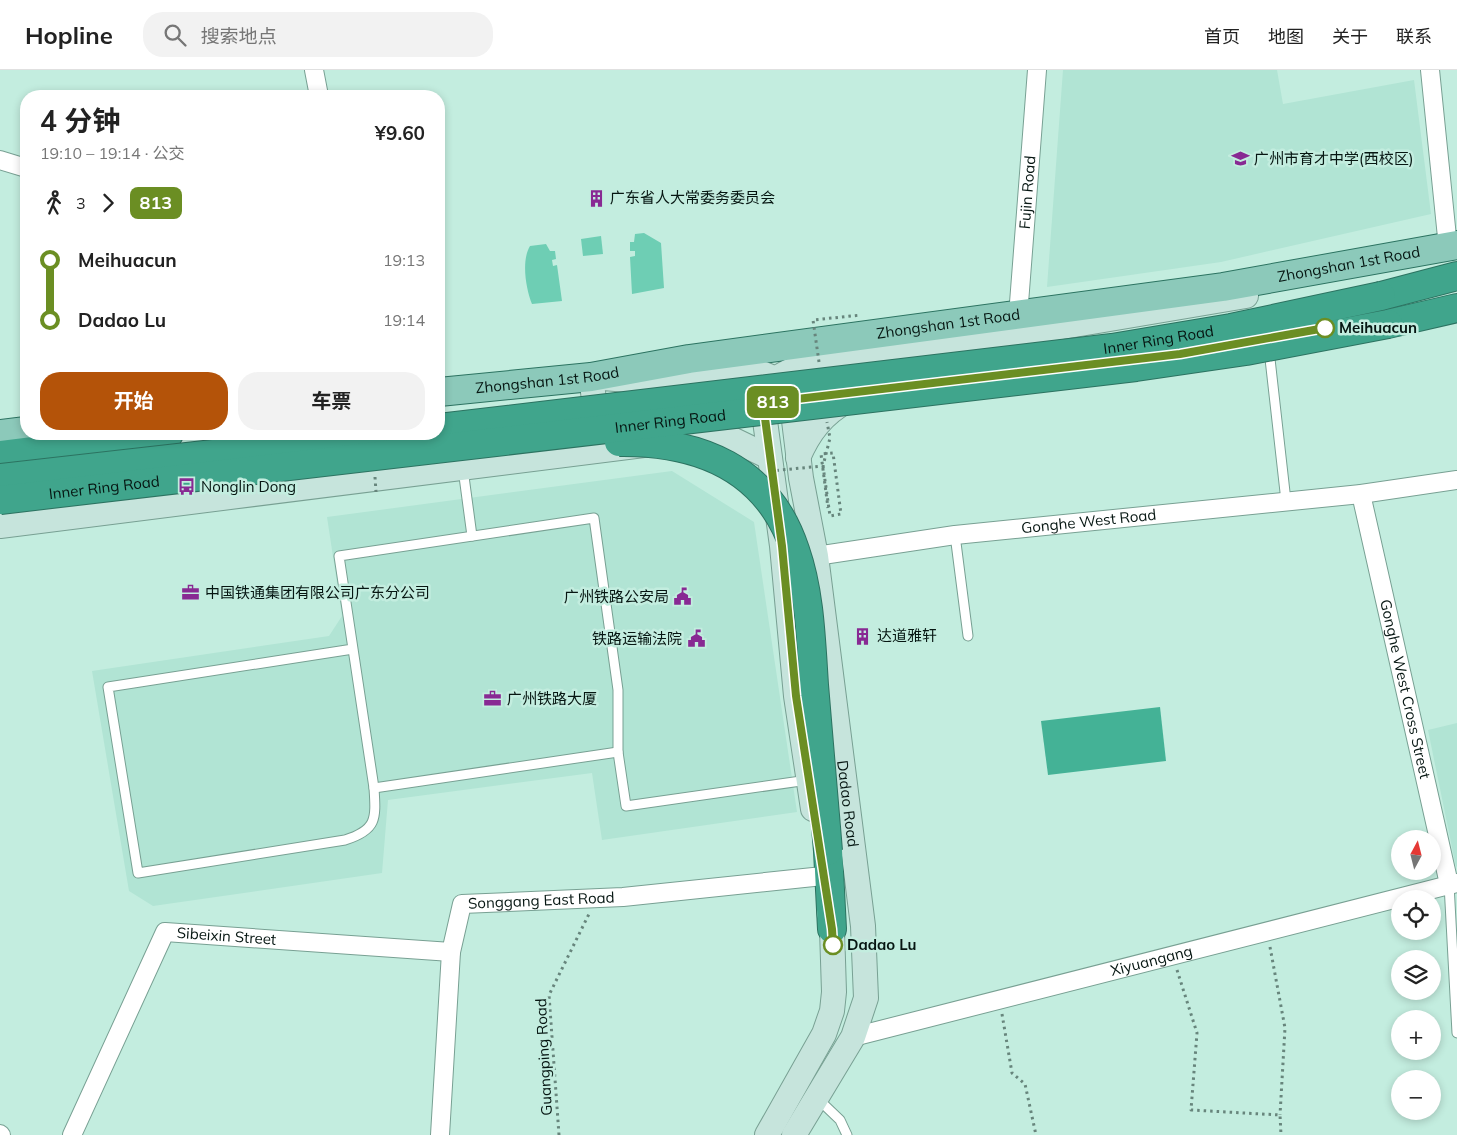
<!DOCTYPE html>
<html lang="zh">
<head>
<meta charset="utf-8">
<style>
	body { margin:0; font-family:Mulish,"Noto Sans SC",sans-serif; background:#f2f2f2; color:#222; height:100vh; display:flex; flex-direction:column; font-size:19px; white-space:nowrap }
	* { box-sizing:border-box; margin:0 }
	p { font-size:16px; color:#767676 }
	.icon { flex:none; width:28px; height:28px; fill:none; stroke:currentColor; stroke-width:2; stroke-linecap:round; stroke-linejoin:round }
	.map { position:relative; flex:1; overflow:hidden }
	.drawer { position:absolute; left:20px; top:20px; width:425px; height:350px; display:flex; flex-direction:column; background:#fff; border-radius:20px; box-shadow:0 2px 8px #0003 }
	.drawer>* { flex:none }
	.badge { padding:0 10px; border-radius:8px; font-size:18px; line-height:32px }
	.needle { width:32px; rotate:7deg }
	.fabs { position:absolute; left:1391px; top:760px; display:grid; gap:10px }
	.fabs a { display:grid; place-items:center; width:50px; height:50px; border-radius:50%; background:#fff; box-shadow:0 2px 8px #0003; font-size:25px }
	.map>.badge { position:absolute; translate:-50% -50%; box-shadow:0 0 0 2px #fff }
	.legs { display:flex; align-items:center; gap:8px; height:55px; padding:0 20px; font-size:16px }
	.legs p { margin-inline-start:auto }
	.overview { display:flex; align-items:center; justify-content:space-between; height:85px; padding:0 20px }
	h1 { font-size:28px; font-weight:700; line-height:38px }
	.primary-button { display:flex; gap:10px; margin-top:auto; padding:10px 20px }
	.primary-button a { flex:1; height:58px; border-radius:20px; background:#b45309; color:#fff; font-size:20px; font-weight:700; line-height:58px; text-align:center }
	.primary-button a+a { background:#f2f2f2; color:#222 }
	ul { padding:0 20px; list-style:none }
	li { display:flex; align-items:center; gap:18px; height:60px; font-size:19px }
	li i { display:grid; place-items:center; width:8px; height:100%; margin:0 6px; background:currentColor }
	li i::after { content:''; width:12px; height:12px; margin:-6px; border:4px solid; border-radius:50%; background:#fff }
	li p { margin-inline-start:auto }
	li:first-child i { background:linear-gradient(#0000 50%,currentColor 0) }
	li:last-child i { background:linear-gradient(currentColor 50%,#0000 0) }
	header { display:flex; align-items:center; gap:30px; box-sizing:border-box; height:70px; padding:0 25px; background:#fff; border-bottom:1px solid #e0e0e0 }
	header strong { font-size:24px }
	nav { display:flex; gap:28px; margin-inline-start:auto; font-size:18px }
	.search { width:350px; height:45px; background:#f2f2f2; display:flex; align-items:center; gap:12px; box-sizing:border-box; padding:0 18px; border-radius:20px; color:#767676; font-size:19px }
	.map>svg:first-child { display:block }
	.built { fill:#b1e4d4 }
	.green { fill:#6eceb4 }
	.water { fill:#44b296 }
	.lines { fill:none; stroke-linecap:round; stroke-linejoin:round }
	.lane-casing { stroke:#78a093; stroke-width:11 }
	.street-casing { stroke:#78a093; stroke-width:20 }
	.secondary-casing { stroke:#78a093; stroke-width:26 }
	.primary-casing { stroke:#2c7361; stroke-width:30 }
	.highway-casing { stroke:#2c7361; stroke-width:30 }
	.path { stroke:#67857c; stroke-width:3; stroke-dasharray:2.5 4; stroke-linecap:butt }
	.lane { stroke:#fff; stroke-width:9 }
	.street { stroke:#fff; stroke-width:18 }
	.secondary { stroke:#c6e4dc; stroke-width:24 }
	.primary { stroke:#8cc9ba; stroke-width:28 }
	.highway { stroke:#40a58c; stroke-width:28 }
	.highway-bridge-casing { stroke:#2c7361; stroke-width:30; stroke-linecap:butt }
	.path-bridge { stroke:#67857c; stroke-width:3; stroke-dasharray:2.5 4; stroke-linecap:butt }
	.highway-bridge { stroke:#40a58c; stroke-width:28 }
	.line-1-casing { stroke:#fff; stroke-width:11 }
	.line-1 { stroke:#6b8e23; stroke-width:8 }
	.stop-1-dot { fill:#fff; stroke:#6b8e23; stroke-width:2.5 }
	.labels { text-anchor:middle; stroke-width:5; stroke-linejoin:round; paint-order:stroke }
	.poi-label { font-size:15px; fill:#061612; stroke:#c3eddf; text-anchor:start }
	.street-label { font-size:15px; fill:#061612; stroke:#c3eddf }
	.stop-label { font-size:15px; font-weight:bold; fill:#061612; stroke:#c3eddf; text-anchor:start }
</style>
</head>
<body>
<header>
<strong>Hopline</strong>
<div class="search"><svg class="icon" aria-label="search" viewBox="0 0 24 24"><circle cx="10" cy="10" r="6"/><path d="M15 15l6 6"/></svg>搜索地点</div>
<nav><a>首页</a><a>地图</a><a>关于</a><a>联系</a></nav>
</header>
<div class="map">
<svg width="1457" height="1065" viewBox="0 0 1457 1065">
	<rect width="100%" height="100%" fill="#c3eddf"/>
	<!-- built -->
	<g class="built">
		<path d="M 1063,0 L 1277,0 L 1283,34 L 1414,10 L 1431,144 L 1221,192 L 1047,217 Z"/>
		<path d="M 672,401 L 754,452 L 797,742 L 602,770 L 592,703 L 388,730 L 382,803 L 153,836 L 129,821 L 92,601 L 329,566 L 342,546 L 327,447 Z"/>
		<path d="M 1457,653 L 1457,796 L 1456,797 L 1428,660 Z"/>
	</g>
	<!-- green -->
	<g class="green">
		<path d="M 644,163 L 661,173 L 664,218 L 632,224 L 630,187 L 635,186 L 635,181 L 630,181 L 630,172 L 634,172 L 635,164 Z"/>
		<path d="M 601,166 L 603,184 L 583,186 L 581,169 Z"/>
		<path d="M 546,174 L 550,181 L 555,181 L 556,189 L 552,190 L 553,196 L 557,195 L 562,231 L 532,234 C 526,219 521,191 530,176 Z"/>
	</g>
	<!-- water -->
	<path class="water" d="M 1160,637 L 1166,691 L 1048,705 L 1041,651 Z"/>
	<g class="lines">
		<defs>
			<g id="lane">
				<path d="M 1269,280 L 1286,431"/>
				<path d="M 463,399 L 472,466"/>
				<path d="M 955,465 L 968,566"/>
				<path d="M 353,579 L 108,617 L 138,803 L 345,770 C 377,760 376,749 374,718 L 339,486 L 594,448 L 618,620 L 618,682 L 626,736 L 808,710"/>
				<path d="M 374,718 L 618,682"/>
				<path d="M 1449,814 L 1457,963"/>
				<path d="M 817,1028 L 840,1050 L 847,1065"/>
			</g>
			<g id="street">
				<path d="M 314,0 L 319,26"/>
				<path d="M 1430,0 L 1448,177"/>
				<path d="M 0,90 L 26,98"/>
				<path id="s1" d="M 1018,246 L 1037,0"/>
				<path id="s2" d="M 1361,424 L 1449,814"/>
				<path id="s3" d="M 816,486 L 955,465 L 1361,424 L 1457,410"/>
				<path id="s4" d="M 853,967 L 1457,813"/>
				<path d="M 0,1064 L 1,1065"/>
				<path id="s5" d="M 72,1065 L 165,862 L 451,882"/>
				<path id="s6" d="M 440,1065 L 451,882 L 462,834 L 623,827 L 823,806"/>
			</g>
			<g id="secondary">
				<path id="s7" d="M 597,352 L 591,307 L 628,310 L 734,302 L 764,304 L 780,311 L 792,334 L 801,408 L 816,486 L 863,856 L 866,928 L 853,967 L 794,1065"/>
				<path d="M 798,388 C 809,362 823,344 848,330"/>
				<path d="M 0,456 L 707,367 L 734,370 L 769,387"/>
				<path d="M 813,739 L 796,626 L 782,476 L 763,336 C 764,309 791,298 815,293 L 1021,264 L 1246,226"/>
				<path d="M 767,1065 L 824,964 L 832,941 L 834,922 L 832,859 L 829,841"/>
			</g>
			<g id="primary">
				<path id="s8" d="M 439,322 L 591,307 L 689,289 L 1223,217 L 1457,175"/>
				<path d="M 0,364 L 26,361"/>
			</g>
			<g id="highway">
				<path d="M 1381,226 L 1457,206"/>
				<path d="M 1388,254 L 1457,238"/>
				<path d="M 0,385 L 169,364"/>
				<path d="M 828,781 L 832,859"/>
			</g>
		</defs>
		<!-- lane casing -->
		<use href="#lane" class="lane-casing"/>
		<!-- street casing -->
		<use href="#street" class="street-casing"/>
		<!-- secondary casing -->
		<use href="#secondary" class="secondary-casing"/>
		<!-- primary casing -->
		<use href="#primary" class="primary-casing"/>
		<!-- highway casing -->
		<use href="#highway" class="highway-casing"/>
		<!-- path -->
		<g class="path">
			<path d="M 823,396 L 830,446 L 841,444 L 833,383 L 821,384 L 828,438"/>
			<path d="M 1270,877 L 1285,958 L 1280,1045"/>
			<path d="M 1177,900 L 1197,963 L 1191,1040 L 1280,1045 L 1281,1065"/>
			<path d="M 1002,944 L 1012,1003 L 1025,1014 L 1036,1065"/>
			<path d="M 559,1065 L 549,925 L 589,844"/>
		</g>
		<!-- lane -->
		<use href="#lane" class="lane"/>
		<!-- street -->
		<use href="#street" class="street"/>
		<!-- secondary -->
		<use href="#secondary" class="secondary"/>
		<!-- primary -->
		<use href="#primary" class="primary"/>
		<!-- highway -->
		<use href="#highway" class="highway"/>
		<defs>
			<g id="highway-bridge">
				<path id="s9" d="M 439,358 L 1112,278 L 1231,258 L 1381,226"/>
				<path d="M 619,372 C 699,371 768,398 795,480 C 810,523 811,570 814,615 C 819,670 823,726 828,781"/>
				<path d="M 0,408 L 389,364"/>
				<path id="s10" d="M 0,430 L 1136,297 L 1246,281 L 1388,254"/>
			</g>
		</defs>
		<!-- highway-bridge casing -->
		<use href="#highway-bridge" class="highway-bridge-casing"/>
		<!-- path-bridge -->
		<g class="path-bridge">
			<path d="M 819,292 L 813,250 L 861,245"/>
			<path d="M 770,401 L 823,396 L 830,368 L 827,352"/>
			<path d="M 375,407 L 376,422"/>
		</g>
		<!-- highway-bridge -->
		<use href="#highway-bridge" class="highway-bridge"/>
	</g>
	<g class="lines">
		<defs>
			<path id="line-1" d="M 833,875 L 832,859 L 796,626 L 782,476 L 763,333 L 1180,284 L 1325,258"/>
		</defs>
		<!-- line-1 casing -->
		<use href="#line-1" class="line-1-casing"/>
		<!-- line-1 -->
		<use href="#line-1" class="line-1"/>
	</g>
	<!-- icons -->
	<defs>
		<symbol id="school-bare" viewBox="-9 -9 18 18"><path d="M0-5L7-2L0 1L-7-2ZM-4 1L0 2.5L4 1V4Q0 6-4 4Z" fill="#882993" stroke="#c3eddf" stroke-width="2.5" paint-order="stroke"/></symbol>
		<symbol id="building-bare" viewBox="-9 -9 18 18"><path d="M-4-6H4V6H1V3H-1V6H-4ZM-2.5-4.3h1.7v1.8h-1.7ZM.8-4.3h1.7v1.8H.8ZM-2.5-1h1.7V.8h-1.7ZM.8-1h1.7V.8H.8Z" fill="#882993" stroke="#c3eddf" stroke-width="2.5" paint-order="stroke"/></symbol>
		<symbol id="bus-bare" viewBox="-9 -9 18 18"><path d="M-5-6H5V4H4V6H2V4H-2V6H-4V4H-5ZM-3.5-4V0h7V-4ZM-3.5 1.2v1.5H-2V1.2ZM2 1.2v1.5H3.5V1.2Z" fill="#882993" stroke="#c3eddf" stroke-width="2.5" paint-order="stroke"/></symbol>
		<symbol id="office-bare" viewBox="-9 -9 18 18"><path d="M-6-3h4V-5.5h4V-3h4V5H-6ZM-1-4.5V-3h2v-1.5ZM-6 0V1H6V0Z" fill="#882993" stroke="#c3eddf" stroke-width="2.5" paint-order="stroke"/></symbol>
		<symbol id="civic-bare" viewBox="-9 -9 18 18"><path d="M-.6-6.5H3V-4.5H.6V-3L4-1V1h2V6H-6V1h2V-1L-.6-3ZM-1.2 2.5V6h2.4V2.5Z" fill="#882993" stroke="#c3eddf" stroke-width="2.5" paint-order="stroke"/></symbol>
	</defs>
	<g fill-rule="evenodd">
		<use href="#school-bare" x="1228" y="76" width="25" height="25"/>
		<use href="#building-bare" x="584" y="116" width="25" height="25"/>
		<use href="#bus-bare" x="174" y="404" width="25" height="25"/>
		<use href="#office-bare" x="178" y="510" width="25" height="25"/>
		<use href="#civic-bare" x="670" y="514" width="25" height="25"/>
		<use href="#building-bare" x="850" y="554" width="25" height="25"/>
		<use href="#civic-bare" x="684" y="556" width="25" height="25"/>
		<use href="#office-bare" x="480" y="616" width="25" height="25"/>
	</g>
	<!-- markers -->
	<g class="stop-1-dot">
		<circle cx="1325" cy="258" r="9"/>
		<circle cx="833" cy="875" r="9"/>
	</g>
	<g class="labels">
		<!-- poi labels -->
		<g class="poi-label">
			<text x="1254" y="94">广州市育才中学(西校区)</text>
			<text x="610" y="133">广东省人大常委务委员会</text>
			<text x="201" y="422">Nonglin Dong</text>
			<text x="205" y="528">中国铁通集团有限公司广东分公司</text>
			<text x="669" y="532" text-anchor="end">广州铁路公安局</text>
			<text x="877" y="571">达道雅轩</text>
			<text x="682" y="574" text-anchor="end">铁路运输法院</text>
			<text x="507" y="634">广州铁路大厦</text>
		</g>
		<!-- street labels -->
		<g class="street-label">
			<text dy="5" stroke="none"><textPath href="#s1" startOffset="124">Fujin Road</textPath></text>
			<text dy="5" stroke="none"><textPath href="#s8" startOffset="919">Zhongshan 1st Road</textPath></text>
			<text dy="5" stroke="none"><textPath href="#s8" startOffset="514">Zhongshan 1st Road</textPath></text>
			<text dy="5" stroke="none"><textPath href="#s9" startOffset="725">Inner Ring Road</textPath></text>
			<text dy="5" stroke="none"><textPath href="#s8" startOffset="109">Zhongshan 1st Road</textPath></text>
			<text dy="5" stroke="none"><textPath href="#s10" startOffset="675">Inner Ring Road</textPath></text>
			<text dy="5" stroke="none"><textPath href="#s10" startOffset="105">Inner Ring Road</textPath></text>
			<text dy="5" stroke="none"><textPath href="#s3" startOffset="275">Gonghe West Road</textPath></text>
			<text dy="5" stroke="none"><textPath href="#s2" startOffset="200">Gonghe West Cross Street</textPath></text>
			<text dy="5" stroke="none"><textPath href="#s7" startOffset="666">Dadao Road</textPath></text>
			<text dy="5" stroke="none"><textPath href="#s6" startOffset="312">Songgang East Road</textPath></text>
			<text dy="5" stroke="none"><textPath href="#s5" startOffset="285">Sibeixin Street</textPath></text>
			<text dy="5" stroke="none"><textPath href="#s4" startOffset="308">Xiyuangang</textPath></text>
			<text transform="translate(544 987) rotate(-93)" y="5">Guangping Road</text>
		</g>
		<!-- stop labels -->
		<g class="stop-label">
			<text x="1339" y="263">Meihuacun</text>
			<text x="847" y="880">Dadao Lu</text>
		</g>
	</g>
</svg>
<div class="fabs">
<a><svg class="needle" viewBox="-14 -14 28 28"><path d="M0-13l5 13h-10z" fill="#e53935"/><path d="M0 13l5-13h-10z" fill="#767676"/></svg></a>
<a><svg class="icon" aria-label="locate" viewBox="0 0 24 24"><circle cx="12" cy="12" r="6"/><path d="M12 2v4M12 18v4M2 12h4M18 12h4"/></svg></a>
<a><svg class="icon" aria-label="layers" viewBox="0 0 24 24"><path d="M12 4l9 5-9 5-9-5zM3 14l9 5 9-5"/></svg></a>
<a>+</a>
<a>−</a>
</div>
<b class="badge" style="left:773px;top:332px;background:#6b8e23;color:#fff">813</b>
<section class="drawer">
<div class="overview"><div><h1>4 分钟</h1><p>19:10 – 19:14 · 公交</p></div><b>¥9.60</b></div>
<div class="legs"><svg class="icon" aria-label="walk" viewBox="0 0 24 24"><circle cx="13" cy="4" r="2"/><path d="M13 8l-2 6 4 7M11 14l-3 7M7 12l3-4h3l4 4"/></svg>3<svg class="icon" aria-label="forward" viewBox="0 0 24 24"><path d="M9 5l7 7-7 7"/></svg><b class="badge" style="background:#6b8e23;color:#fff">813</b></div>
<ul>
<li><i style="color:#6b8e23"></i><b>Meihuacun</b><p>19:13</p></li>
<li><i style="color:#6b8e23"></i><b>Dadao Lu</b><p>19:14</p></li>
</ul>
<div class="primary-button"><a>开始</a><a>车票</a></div>
</section>
</div>
</body>
</html>
